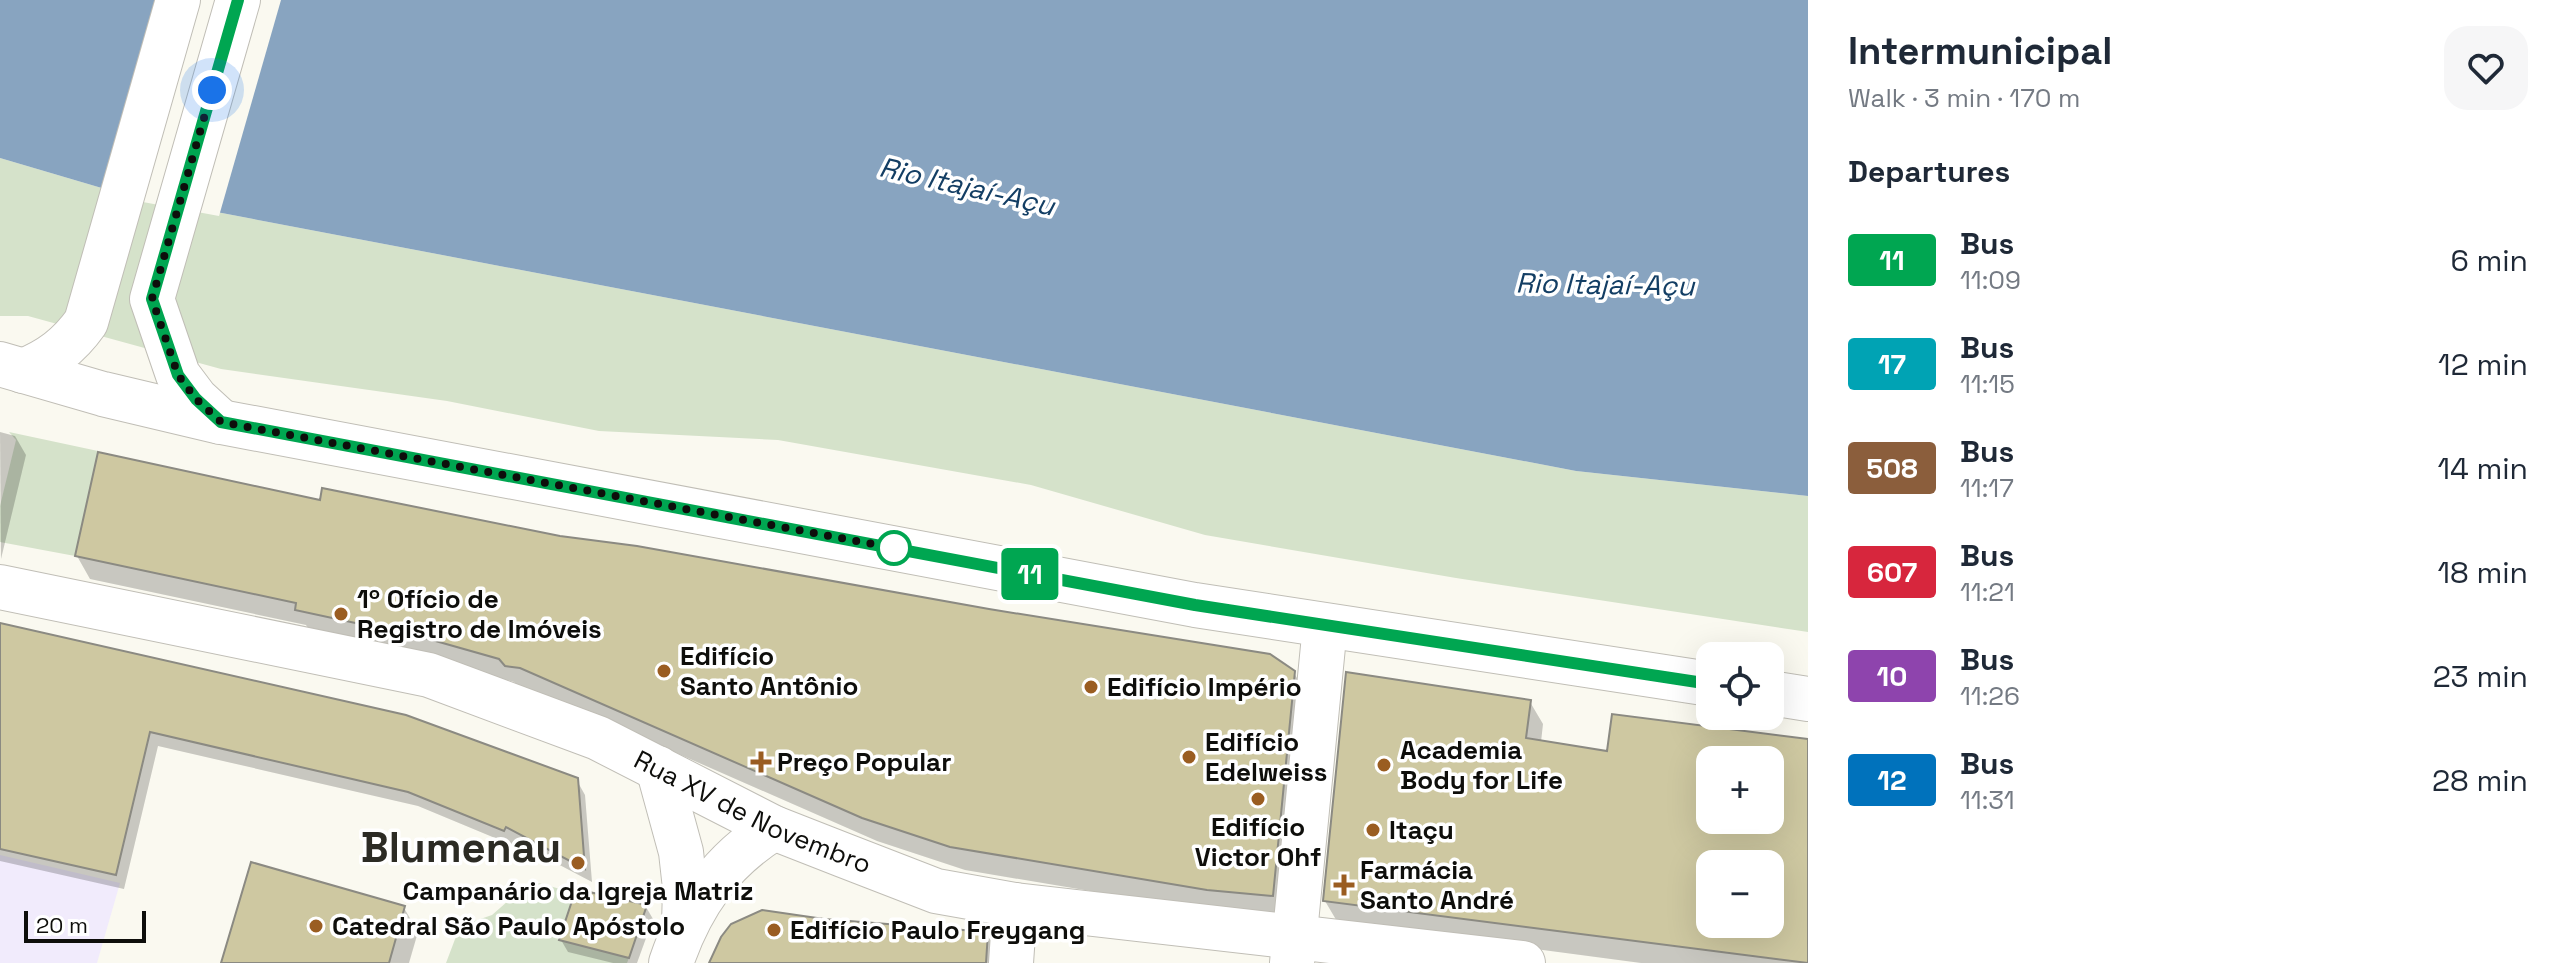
<!DOCTYPE html>
<html lang="en">
<head>
<meta charset="utf-8">
<style>
	body { margin:0; font-family:"Space Grotesk",sans-serif; background:#f6f6f7; color:#1f2937; height:100vh; display:flex; flex-direction:column; font-size:30px; white-space:nowrap }
	* { box-sizing:border-box; margin:0 }
	p { font-size:26px; color:#747a83 }
	.icon { flex:none; width:44px; height:44px; fill:none; stroke:currentColor; stroke-width:2; stroke-linecap:round; stroke-linejoin:round }
	.map { position:relative; flex:1; overflow:hidden }
	.panel { display:flex; flex-direction:column; background:#fff; width:760px }
	.panel>* { flex:none }
	.badge { padding:0 16px; border-radius:6px; font-size:28px; line-height:52px }
	.buttons { position:absolute; left:1696px; top:642px; display:grid; gap:16px }
	.buttons a { display:grid; place-items:center; width:88px; height:88px; border-radius:16px; background:#fff; box-shadow:0 8px 32px #0002; font-size:40px }
	.scale { position:absolute; left:24px; bottom:20px; width:122px; box-sizing:border-box; padding-left:8px; border:4px solid #0e0e0b; border-top:0; font-size:22px; line-height:28px; white-space:nowrap; color:#0e0e0b; -webkit-text-stroke:6px #fff; paint-order:stroke }
	.you { position:absolute; width:40px; height:40px; margin:-20px; border:6px solid #fff; border-radius:50%; background:#1a73e8; box-shadow:0 0 0 12px #1a73e833 }
	.map>.badge { position:absolute; translate:-50% -50%; box-shadow:0 0 0 4px #fff }
	h2 { padding:0 40px; font-size:30px; line-height:72px }
	.round { display:grid; place-items:center; flex:none; width:84px; height:84px; border-radius:24px; background:#f6f6f7 }
	.summary { display:flex; align-items:center; justify-content:space-between; height:136px; padding:0 40px }
	h1 { font-size:38px; font-weight:700; line-height:60px }
	ul { padding:0; list-style:none }
	li { display:flex; align-items:center; gap:24px; height:104px; padding:0 40px }
	li div { flex:1 }
	li b { display:block; font-size:30px }
	li em { font-style:normal }
	li .badge { min-width:88px; font-weight:700; text-align:center }
	main { display:flex; flex:1; min-height:0 }
	.map>svg:first-child { display:block }
	.education { fill:#f1ebfc }
	.green { fill:#d5e2ca }
	.water { fill:#88a4c0 }
	.pier { fill:#faf9f0 }
	.shadow { fill:#0003; fill-rule:evenodd }
	.building { fill:#cec8a1; stroke:#8b8a82; stroke-width:2; fill-rule:evenodd }
	.lines { fill:none; stroke-linecap:round; stroke-linejoin:round }
	.minor-casing { stroke:#c0beb6; stroke-width:46 }
	.major-casing { stroke:#c0beb6; stroke-width:46 }
	.minor { stroke:#fff; stroke-width:44 }
	.major { stroke:#fff; stroke-width:44 }
	.line-casing { stroke:#fff; stroke-width:18 }
	.line { stroke:#00a651; stroke-width:12 }
	.walk { stroke:#0e0e0b; stroke-width:8; stroke-dasharray:0 14.4 }
	.stop-dot { fill:#fff; stroke:#00a651; stroke-width:4 }
	.poi-dot { fill:#9a5d21; stroke:#fff; stroke-width:3 }
	.labels { text-anchor:middle; stroke-width:7; stroke-linejoin:round; paint-order:stroke }
	.poi-label { font-size:26px; font-weight:bold; fill:#0e0e0b; stroke:#fff; text-anchor:start }
	.street-label { font-size:26px; fill:#0e0e0b; stroke:#fff }
	.water-label { font-size:28px; font-style:italic; fill:#133e64; stroke:#fff }
	.town-label { font-size:42px; font-weight:bold; fill:#2c2b24; stroke:#fff }
</style>
</head>
<body>
<main>
<div class="map">
<svg width="1808" height="963" viewBox="0 0 1808 963">
	<rect width="100%" height="100%" fill="#faf9f0"/>
	<!-- education -->
	<path class="education" d="M 0,855 L 120,883 L 97,963 L 0,963 Z"/>
	<!-- green -->
	<g class="green">
		<path d="M 0,158 L 122,194 L 1576,471 L 1808,496 L 1808,632 L 1456,578 L 1205,535 L 1031,485 L 778,440 L 599,431 L 447,401 L 221,369 L 28,316 L 0,316 Z"/>
		<path d="M 9,432 L 98,451 L 75,556 L 0,542 L 0,506 L 16,440 Z"/>
		<path d="M 531,881 L 575,893 L 629,958 L 627,963 L 446,963 L 460,926 L 492,915 Z"/>
	</g>
	<!-- water -->
	<path class="water" d="M 0,0 L 1808,0 L 1808,496 L 1576,471 L 122,194 L 0,158 Z"/>
	<!-- pier -->
	<path class="pier" d="M 156,0 L 281,0 L 219,216 L 121,198 Z"/>
	<!-- shadow -->
	<g class="shadow">
		<path d="M 0,432 L 15,436 L 26,455 L 1,559 Z"/>
		<path d="M 321,502 L 560,538 L 1294,673 L 1308,697 L 1286,918 L 1221,913 L 965,870 L 877,841 L 535,691 L 520,689 L 514,682 L 439,661 L 311,633 L 306,625 L 90,579 L 77,556 Z"/>
		<path d="M 0,625 L 576,779 L 585,795 L 592,882 L 514,841 L 512,845 L 418,806 L 158,746 L 124,889 L 0,861 Z"/>
		<path d="M 1530,702 L 1543,724 L 1541,742 L 1609,754 L 1808,741 L 1808,963 L 1641,963 L 1338,923 L 1325,901 ZM 1710,760 L 1770,760 L 1770,820 L 1710,820 ZM 1710,864 L 1770,864 L 1770,924 L 1710,924 Z"/>
		<path d="M 646,907 L 653,919 L 637,963 L 613,963 L 568,952 L 561,940 Z"/>
		<path d="M 404,908 L 418,932 L 409,963 L 223,963 Z"/>
		<path d="M 824,921 L 987,934 L 1000,956 L 999,963 L 713,963 Z"/>
	</g>
	<!-- building -->
	<g class="building">
		<path d="M 98,452 L 320,500 L 322,488 L 560,536 L 637,546 L 989,609 L 1270,654 L 1295,671 L 1273,896 L 1207,890 L 950,847 L 862,818 L 520,668 L 505,666 L 499,659 L 425,638 L 295,610 L 296,603 L 75,556 Z"/>
		<path d="M 0,623 L 406,715 L 578,778 L 585,869 L 506,827 L 504,831 L 408,792 L 150,732 L 116,875 L 0,849 Z"/>
		<path d="M 1346,672 L 1531,700 L 1526,738 L 1607,751 L 1612,714 L 1808,739 L 1808,963 L 1323,901 ZM 1710,760 L 1770,760 L 1770,820 L 1710,820 ZM 1710,864 L 1770,864 L 1770,924 L 1710,924 Z"/>
		<path d="M 251,862 L 405,906 L 389,963 L 221,963 Z"/>
		<path d="M 576,889 L 647,905 L 629,958 L 559,940 Z"/>
		<path d="M 762,910 L 824,919 L 988,932 L 986,963 L 709,963 L 721,937 L 731,924 Z"/>
	</g>
	<g class="lines">
		<defs>
			<g id="minor">
				<path id="s1" d="M 0,587 L 429,675 L 598,738 L 774,828 L 843,855 L 936,891 L 1015,905 L 1523,963"/>
				<path d="M 658,768 L 681,852 L 685,888 L 684,925"/>
				<path d="M 671,963 C 691,904 721,861 774,828"/>
				<path d="M 1011,963 L 1015,905"/>
				<path d="M 1292,963 L 1325,626"/>
			</g>
			<g id="major">
				<path d="M 0,364 L 103,394 L 221,422 L 1195,605 L 1710,684"/>
				<path d="M 23,371 C 50,360 69,346 86,322 L 178,0"/>
				<path d="M 221,422 L 196,399 L 178,375 L 152,299 L 238,0"/>
				<path d="M 1770,693 L 1808,699"/>
			</g>
		</defs>
		<!-- minor casing -->
		<use href="#minor" class="minor-casing"/>
		<!-- major casing -->
		<use href="#major" class="major-casing"/>
		<!-- minor -->
		<use href="#minor" class="minor"/>
		<!-- major -->
		<use href="#major" class="major"/>
	</g>
	<g class="lines">
		<defs>
			<path id="line" d="M 238,0 L 152,299 L 178,375 L 196,399 L 221,422 L 1195,605 L 1710,684"/>
		</defs>
		<!-- line casing -->
		<use href="#line" class="line-casing"/>
		<!-- line -->
		<use href="#line" class="line"/>
		<!-- walk -->
		<path class="walk" d="M 212,90 L 152,299 L 178,375 L 196,399 L 221,422 L 894,548"/>
	</g>
	<!-- markers -->
	<circle class="stop-dot" cx="894" cy="548" r="16"/>
	<g class="poi-dot">
		<circle cx="341" cy="614" r="8"/>
		<circle cx="664" cy="671" r="8"/>
		<circle cx="1091" cy="687" r="8"/>
		<circle cx="1189" cy="757" r="8"/>
		<path d="M757 750h8v8h8v8h-8v8h-8v-8h-8v-8h8z"/>
		<circle cx="1384" cy="765" r="8"/>
		<circle cx="1258" cy="799" r="8"/>
		<circle cx="1373" cy="830" r="8"/>
		<circle cx="578" cy="863" r="8"/>
		<path d="M1340 873h8v8h8v8h-8v8h-8v-8h-8v-8h8z"/>
		<circle cx="316" cy="926" r="8"/>
		<circle cx="774" cy="930" r="8"/>
	</g>
	<g class="labels">
		<!-- poi labels -->
		<g class="poi-label">
			<text x="357" y="608">1º Ofício de<tspan x="357" dy="30">Registro de Imóveis</tspan></text>
			<text x="680" y="665">Edifício<tspan x="680" dy="30">Santo Antônio</tspan></text>
			<text x="1107" y="696">Edifício Império</text>
			<text x="1205" y="751">Edifício<tspan x="1205" dy="30">Edelweiss</tspan></text>
			<text x="1400" y="759">Academia<tspan x="1400" dy="30">Body for Life</tspan></text>
			<text x="777" y="771">Preço Popular</text>
			<text x="1258" y="836" text-anchor="middle">Edifício<tspan x="1258" dy="30">Victor Ohf</tspan></text>
			<text x="1389" y="839">Itaçu</text>
			<text x="1360" y="879">Farmácia<tspan x="1360" dy="30">Santo André</tspan></text>
			<text x="578" y="900" text-anchor="middle">Campanário da Igreja Matriz</text>
			<text x="332" y="935">Catedral São Paulo Apóstolo</text>
			<text x="790" y="939">Edifício Paulo Freygang</text>
		</g>
		<!-- street labels -->
		<g class="street-label">
			<text dy="9" stroke="none"><textPath href="#s1" startOffset="790">Rua XV de Novembro</textPath></text>
		</g>
		<!-- water labels -->
		<g class="water-label">
			<text transform="translate(967 186) rotate(13)" y="10">Rio Itajaí-Açu</text>
			<text transform="translate(1605 284) rotate(1)" y="10">Rio Itajaí-Açu</text>
		</g>
		<!-- town labels -->
		<g class="town-label">
			<text x="461" y="862">Blumenau</text>
		</g>
	</g>
</svg>
<div class="buttons">
<a><svg class="icon" aria-label="locate" viewBox="0 0 24 24"><circle cx="12" cy="12" r="6"/><path d="M12 2v4M12 18v4M2 12h4M18 12h4"/></svg></a>
<a>+</a>
<a>−</a>
</div>
<div class="scale">20 m</div>
<div class="you" style="left:212px;top:90px"></div>
<b class="badge" style="left:1030px;top:574px;background:#00a651;color:#fff">11</b>
</div>
<section class="panel">
<div class="summary"><div><h1>Intermunicipal</h1><p>Walk · 3 min · 170 m</p></div><a class="round"><svg class="icon" aria-label="heart" viewBox="0 0 24 24"><path d="M12 20l-8-8c-3-5 5-10 8-4 3-6 11-1 8 4z"/></svg></a></div>
<h2>Departures</h2>
<ul>
<li><span class="badge" style="background:#00a651;color:#fff">11</span><div><b>Bus</b><p>11:09</p></div><em>6 min</em></li>
<li><span class="badge" style="background:#00a3b4;color:#fff">17</span><div><b>Bus</b><p>11:15</p></div><em>12 min</em></li>
<li><span class="badge" style="background:#8b5e3c;color:#fff">508</span><div><b>Bus</b><p>11:17</p></div><em>14 min</em></li>
<li><span class="badge" style="background:#d7263d;color:#fff">607</span><div><b>Bus</b><p>11:21</p></div><em>18 min</em></li>
<li><span class="badge" style="background:#8e44ad;color:#fff">10</span><div><b>Bus</b><p>11:26</p></div><em>23 min</em></li>
<li><span class="badge" style="background:#0072bc;color:#fff">12</span><div><b>Bus</b><p>11:31</p></div><em>28 min</em></li>
</ul>
</section>
</main>
</body>
</html>
